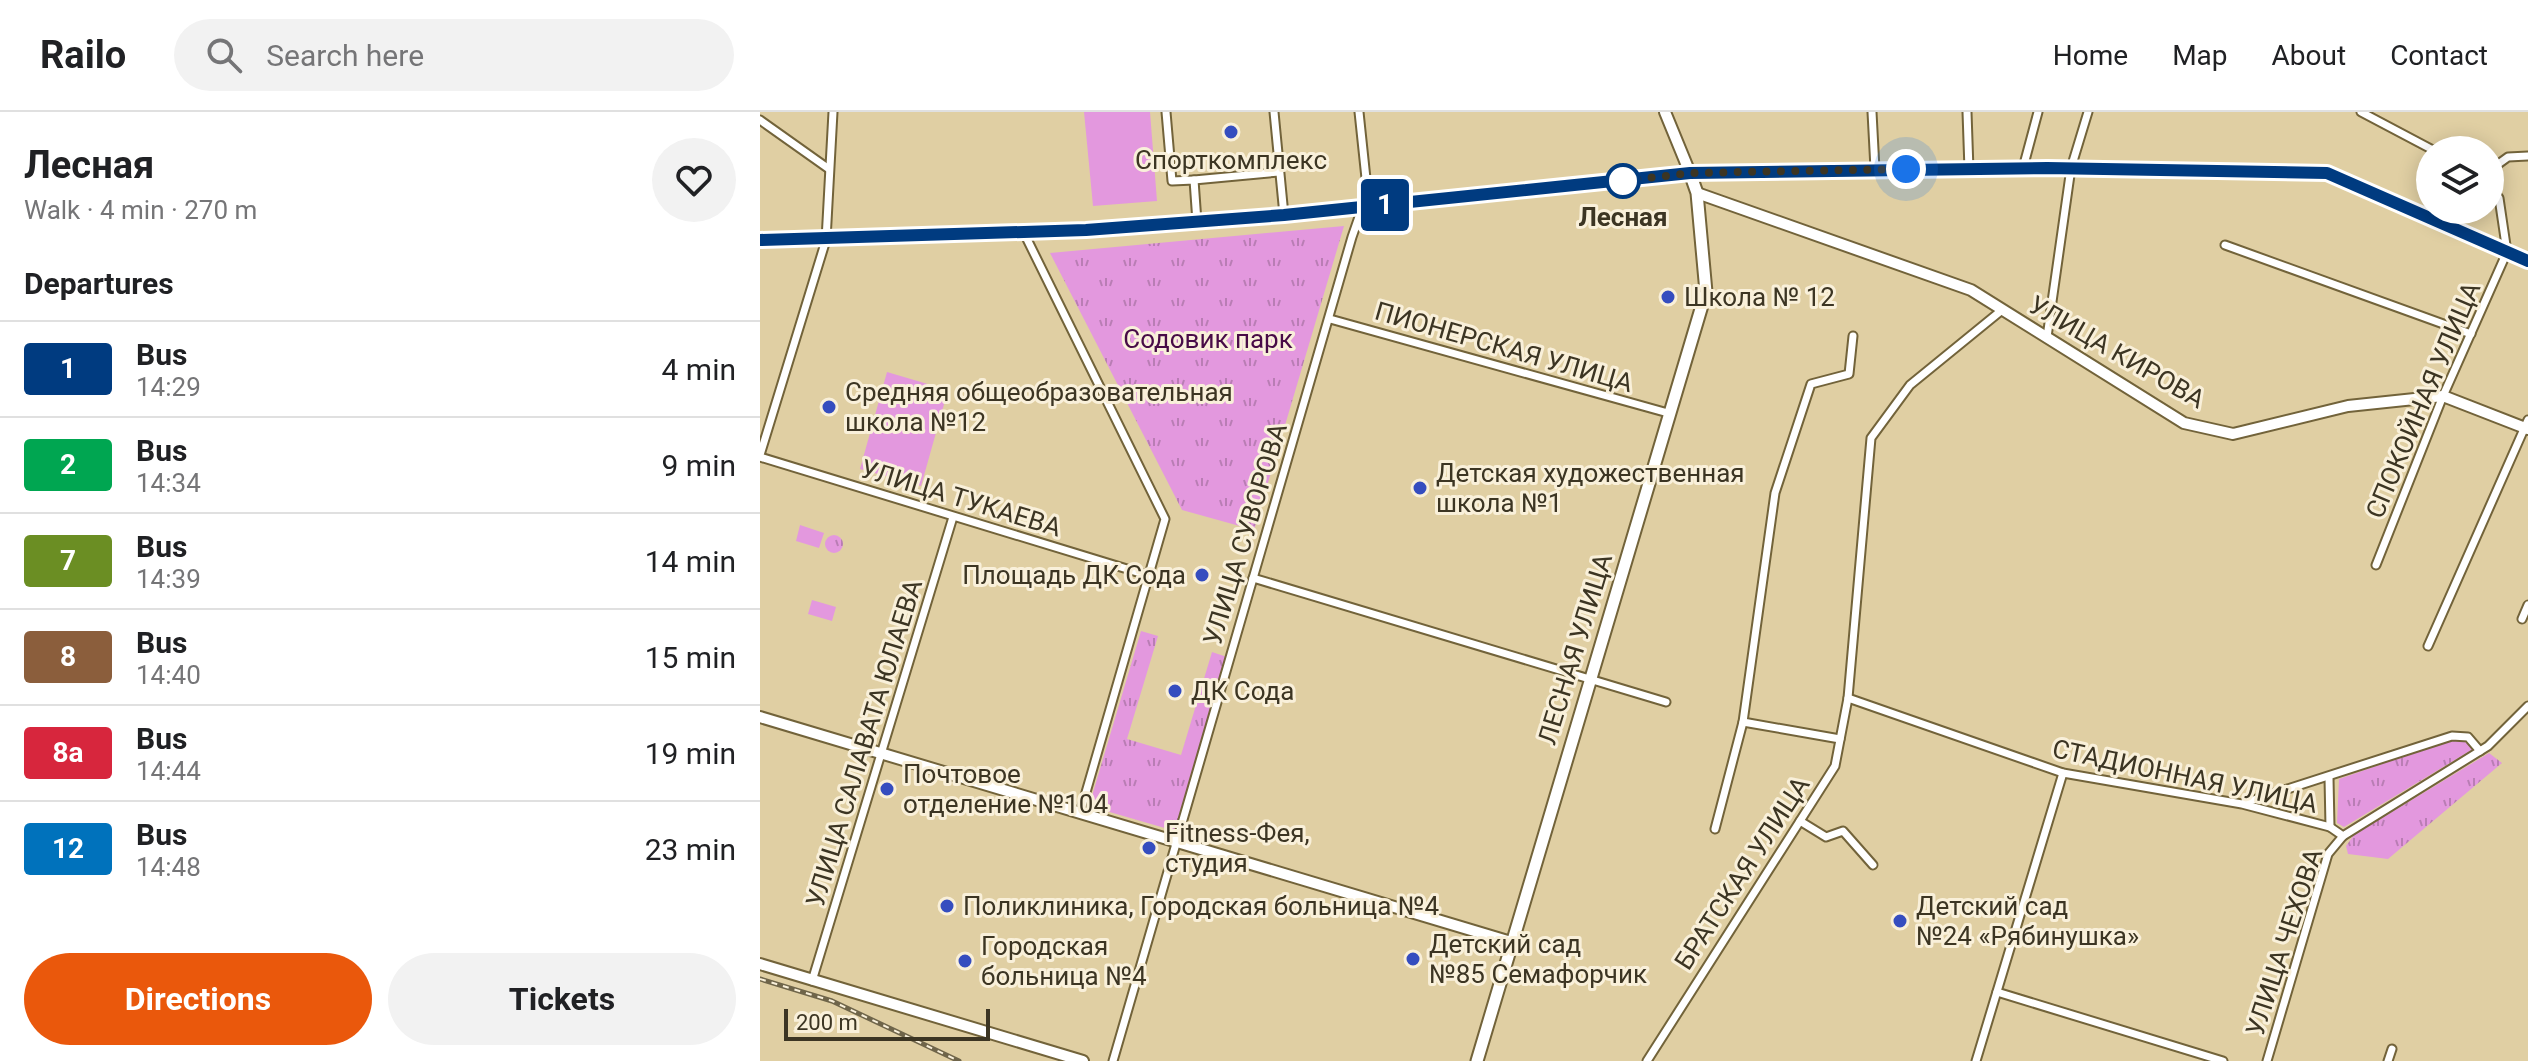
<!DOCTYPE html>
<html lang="en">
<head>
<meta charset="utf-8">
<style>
	body { margin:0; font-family:Roboto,sans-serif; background:#f2f2f2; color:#202124; height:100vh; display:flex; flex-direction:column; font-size:30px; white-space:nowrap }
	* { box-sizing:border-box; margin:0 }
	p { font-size:26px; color:#757577 }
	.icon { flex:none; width:44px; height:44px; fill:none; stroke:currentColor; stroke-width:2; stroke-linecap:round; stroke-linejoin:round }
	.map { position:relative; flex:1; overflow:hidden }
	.sheet { display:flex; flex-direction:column; background:#fff; width:760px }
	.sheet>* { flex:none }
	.badge { padding:0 16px; border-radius:6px; font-size:28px; line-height:52px }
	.controls { position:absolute; left:1656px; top:24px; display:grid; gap:16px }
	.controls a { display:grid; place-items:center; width:88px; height:88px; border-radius:50%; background:#fff; box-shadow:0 4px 20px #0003; font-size:40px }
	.scale { position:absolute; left:24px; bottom:20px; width:206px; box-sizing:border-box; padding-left:8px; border:4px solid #3c3523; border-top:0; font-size:22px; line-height:28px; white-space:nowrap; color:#3c3523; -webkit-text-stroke:6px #f9f0da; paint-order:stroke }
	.you { position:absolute; width:40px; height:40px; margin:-20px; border:6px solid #fff; border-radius:50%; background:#1a73e8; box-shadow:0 0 0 12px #1a73e833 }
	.map>.badge { position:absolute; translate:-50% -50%; box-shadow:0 0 0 4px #fff }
	h2 { padding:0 24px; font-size:30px; line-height:72px }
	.round { display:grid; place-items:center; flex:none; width:84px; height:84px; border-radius:42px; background:#f2f2f2 }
	.summary { display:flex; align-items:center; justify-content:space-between; height:136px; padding:0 24px }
	h1 { font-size:38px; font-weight:700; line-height:60px }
	.action { display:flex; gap:16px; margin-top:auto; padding:16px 24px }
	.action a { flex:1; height:92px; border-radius:48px; background:#ea580c; color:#fff; font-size:32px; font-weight:700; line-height:92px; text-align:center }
	.action a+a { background:#f2f2f2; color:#202124 }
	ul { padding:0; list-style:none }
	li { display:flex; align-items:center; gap:24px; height:96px; padding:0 24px; border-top:2px solid #e0e0e0 }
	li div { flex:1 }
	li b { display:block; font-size:30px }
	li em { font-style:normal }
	li .badge { min-width:88px; font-weight:700; text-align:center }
	header { display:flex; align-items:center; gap:48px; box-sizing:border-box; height:112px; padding:0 40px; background:#fff; border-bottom:2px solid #e0e0e0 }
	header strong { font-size:38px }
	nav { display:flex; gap:44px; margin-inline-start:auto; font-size:28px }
	.search { width:560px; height:72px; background:#f2f2f2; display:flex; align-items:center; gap:20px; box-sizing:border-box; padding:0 28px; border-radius:44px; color:#757577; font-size:30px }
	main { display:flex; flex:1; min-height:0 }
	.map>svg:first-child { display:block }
	.park { fill:url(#park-tufts) }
	.pitch { fill:#e398de }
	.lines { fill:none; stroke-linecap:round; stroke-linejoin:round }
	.street-casing { stroke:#72633a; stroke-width:11 }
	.secondary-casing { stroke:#72633a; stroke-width:14 }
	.primary-casing { stroke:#72633a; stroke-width:15 }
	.street { stroke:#fff; stroke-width:7 }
	.secondary { stroke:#fff; stroke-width:10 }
	.primary { stroke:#fff; stroke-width:11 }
	.rail-casing { stroke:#6f654a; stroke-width:5 }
	.rail { stroke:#f9f0da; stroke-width:2; stroke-dasharray:6; stroke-linecap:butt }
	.line-casing { stroke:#fff; stroke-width:18 }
	.line { stroke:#003b80; stroke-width:12 }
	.walk { stroke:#3c3523; stroke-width:8; stroke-dasharray:0 14.4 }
	.poi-dot { fill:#354dbf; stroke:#f9f0da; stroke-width:3 }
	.stop-dot { fill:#fff; stroke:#003b80; stroke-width:4 }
	.labels { text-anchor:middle; stroke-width:6; stroke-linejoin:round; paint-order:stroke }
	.poi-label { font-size:26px; fill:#3c3523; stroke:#f9f0da; text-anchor:start }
	.stop-label { font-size:26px; font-weight:bold; fill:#3c3523; stroke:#f9f0da }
	.park-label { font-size:26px; fill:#480b47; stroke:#f9f0da }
	.street-label { font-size:26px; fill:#3c3523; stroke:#f9f0da }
</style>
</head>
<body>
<header>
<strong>Railo</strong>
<div class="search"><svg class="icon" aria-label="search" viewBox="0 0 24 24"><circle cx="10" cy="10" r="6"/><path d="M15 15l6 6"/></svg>Search here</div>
<nav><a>Home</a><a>Map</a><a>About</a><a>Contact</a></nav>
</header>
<main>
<section class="sheet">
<div class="summary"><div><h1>Лесная</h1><p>Walk · 4 min · 270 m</p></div><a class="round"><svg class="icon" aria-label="heart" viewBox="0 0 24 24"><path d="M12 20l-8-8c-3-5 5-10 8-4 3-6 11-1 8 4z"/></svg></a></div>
<h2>Departures</h2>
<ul>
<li><span class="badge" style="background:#003b80;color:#fff">1</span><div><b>Bus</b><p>14:29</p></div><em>4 min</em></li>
<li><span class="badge" style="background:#00a651;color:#fff">2</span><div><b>Bus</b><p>14:34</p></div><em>9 min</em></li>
<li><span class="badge" style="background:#6b8e23;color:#fff">7</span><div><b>Bus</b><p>14:39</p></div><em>14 min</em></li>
<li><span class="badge" style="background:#8b5e3c;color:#fff">8</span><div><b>Bus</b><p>14:40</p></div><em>15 min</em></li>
<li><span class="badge" style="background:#d7263d;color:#fff">8а</span><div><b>Bus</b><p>14:44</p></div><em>19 min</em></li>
<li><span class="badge" style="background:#0072bc;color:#fff">12</span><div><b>Bus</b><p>14:48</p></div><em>23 min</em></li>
</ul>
<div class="action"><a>Directions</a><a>Tickets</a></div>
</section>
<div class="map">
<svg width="1768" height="949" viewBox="0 0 1768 949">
	<defs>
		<pattern id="park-tufts" width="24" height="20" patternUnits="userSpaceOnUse" patternTransform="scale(2)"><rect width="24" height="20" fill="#e398de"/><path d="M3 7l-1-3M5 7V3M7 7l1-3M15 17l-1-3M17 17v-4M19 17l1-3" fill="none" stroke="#b97db4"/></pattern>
	</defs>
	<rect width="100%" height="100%" fill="#e0cfa3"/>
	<!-- park -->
	<g class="park">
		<path d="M 584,114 L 494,418 L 422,398 L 290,141 Z"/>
		<circle cx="74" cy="432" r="9"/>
		<path d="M 381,519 L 398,524 L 367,627 L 421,643 L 452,540 L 467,545 L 415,719 L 329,694 Z"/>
		<path d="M 1691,628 L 1703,628 L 1713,637 L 1584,715 L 1577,711 L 1579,667 Z"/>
		<path d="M 1729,641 L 1742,651 L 1628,747 L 1588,742 L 1586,734 L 1594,723 Z"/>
	</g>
	<!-- pitch -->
	<g class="pitch">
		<path d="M 324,0 L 390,0 L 397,89 L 333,94 Z"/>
		<path d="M 127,260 L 188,278 L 161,374 L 100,357 Z"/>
		<path d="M 40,413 L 64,421 L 59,436 L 36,429 Z"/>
		<path d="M 52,488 L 76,495 L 72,509 L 48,502 Z"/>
	</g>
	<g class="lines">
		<defs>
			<g id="street">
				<path d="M 406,0 L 412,69 L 434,68 L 437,110"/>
				<path d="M 514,0 L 524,103"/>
				<path d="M 1112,0 L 1115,57"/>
				<path d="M 1207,0 L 1209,58"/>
				<path d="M 1601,0 L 1673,38"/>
				<path d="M 0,8 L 69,57"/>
				<path d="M 1263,56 L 1278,0"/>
				<path d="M 1730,58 L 1748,45 L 1768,44"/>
				<path d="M 434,68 L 519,60"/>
				<path d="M 264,121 L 405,407 L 320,701"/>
				<path d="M 1465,133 L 1711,222"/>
				<path d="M 570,207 L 908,301"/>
				<path d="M 1287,225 L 1311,56 L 1328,0"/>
				<path d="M 0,343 L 66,128 L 73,0"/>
				<path d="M 0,345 L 390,464"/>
				<path d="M 1616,453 L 1683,284 L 1747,140 L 1739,86 L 1730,74"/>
				<path d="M 493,466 L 906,590"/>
				<path d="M 1762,507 L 1768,493"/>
				<path d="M 1668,534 L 1768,308"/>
				<path d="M 1088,586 L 1303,661 L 1482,692 L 1570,715 L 1583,724 L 1728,634 L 1768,594"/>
				<path d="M 983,610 L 1080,627"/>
				<path d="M 1569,666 L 1570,715"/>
				<path d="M 1484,691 L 1692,624 L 1708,625 L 1720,639"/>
				<path d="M 1040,709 L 1066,725 L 1083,719 L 1113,753"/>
				<path d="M 955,717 L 983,610 L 1015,381 L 1051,272 L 1089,262 L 1093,224"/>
				<path d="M 52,869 L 193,405"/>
				<path d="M 1237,880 L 1463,949"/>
				<path d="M 353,949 L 592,125 L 600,102 L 609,95 L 599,0"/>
				<path d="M 887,949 L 1075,654 L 1088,586 L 1111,326 L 1150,273 L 1242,198"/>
				<path d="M 1216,949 L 1303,661"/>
				<path d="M 1507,949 L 1568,742 L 1583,724"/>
				<path d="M 1628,949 L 1632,937"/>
			</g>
			<g id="secondary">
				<path d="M 905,0 L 930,61"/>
				<path d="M 937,81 L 1211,178 L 1424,311 L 1473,322 L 1588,294 L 1683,284 L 1768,317"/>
				<path d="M 0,605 L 751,830"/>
				<path d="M 0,852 L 323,949"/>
			</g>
			<g id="primary">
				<path d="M 0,128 L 326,118 L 524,103 L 930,61 L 1311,56 L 1567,61 L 1768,149"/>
				<path d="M 717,949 L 946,180 L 937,81 L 930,61"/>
			</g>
		</defs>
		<!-- street casing -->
		<use href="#street" class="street-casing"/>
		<!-- secondary casing -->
		<use href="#secondary" class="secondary-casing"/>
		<!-- primary casing -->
		<use href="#primary" class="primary-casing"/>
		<!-- street -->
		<use href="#street" class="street"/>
		<!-- secondary -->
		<use href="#secondary" class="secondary"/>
		<!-- primary -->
		<use href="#primary" class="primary"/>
		<defs>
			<path id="rail" d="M 0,867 L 72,889 L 199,949"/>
		</defs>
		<!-- rail casing -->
		<use href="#rail" class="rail-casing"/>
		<!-- rail -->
		<use href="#rail" class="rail"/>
	</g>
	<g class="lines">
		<defs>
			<path id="line" d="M 0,128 L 326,118 L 524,103 L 930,61 L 1287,56 L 1567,61 L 1768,149"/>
		</defs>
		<!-- line casing -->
		<use href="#line" class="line-casing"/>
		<!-- line -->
		<use href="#line" class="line"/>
		<!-- walk -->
		<path class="walk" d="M 863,69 L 930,61 L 1146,57"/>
	</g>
	<!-- markers -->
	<g class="poi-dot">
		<circle cx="471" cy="20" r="8"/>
		<circle cx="908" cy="185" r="8"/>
		<circle cx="69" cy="295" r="8"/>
		<circle cx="660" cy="376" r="8"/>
		<circle cx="442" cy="463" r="8"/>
		<circle cx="415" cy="579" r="8"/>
		<circle cx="127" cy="677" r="8"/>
		<circle cx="389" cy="736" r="8"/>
		<circle cx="187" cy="794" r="8"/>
		<circle cx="1140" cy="809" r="8"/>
		<circle cx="653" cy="847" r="8"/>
		<circle cx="205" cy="849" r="8"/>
	</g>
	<circle class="stop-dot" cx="863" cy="69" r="16"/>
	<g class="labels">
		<!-- poi labels -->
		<g class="poi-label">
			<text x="471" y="57" text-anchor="middle">Спорткомплекс</text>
			<text x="924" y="194">Школа № 12</text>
			<text x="85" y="289">Средняя общеобразовательная<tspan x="85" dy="30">школа №12</tspan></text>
			<text x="676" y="370">Детская художественная<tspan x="676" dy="30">школа №1</tspan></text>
			<text x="426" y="472" text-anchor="end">Площадь ДК Сода</text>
			<text x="431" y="588">ДК Сода</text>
			<text x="143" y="671">Почтовое<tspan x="143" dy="30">отделение №104</tspan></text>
			<text x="405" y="730">Fitness-Фея,<tspan x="405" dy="30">студия</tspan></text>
			<text x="203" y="803">Поликлиника, Городская больница №4</text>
			<text x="1156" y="803">Детский сад<tspan x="1156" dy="30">№24 «Рябинушка»</tspan></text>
			<text x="669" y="841">Детский сад<tspan x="669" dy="30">№85 Семафорчик</tspan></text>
			<text x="221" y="843">Городская<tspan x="221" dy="30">больница №4</tspan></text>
		</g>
		<!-- stop labels -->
		<g class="stop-label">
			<text x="863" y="114">Лесная</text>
		</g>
		<!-- park labels -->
		<g class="park-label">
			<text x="448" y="236">Содовик парк</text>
		</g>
		<!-- street labels -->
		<g class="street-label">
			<text transform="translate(744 235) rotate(16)" y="9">ПИОНЕРСКАЯ УЛИЦА</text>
			<text transform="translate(1357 240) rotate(30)" y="9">УЛИЦА КИРОВА</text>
			<text transform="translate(1663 288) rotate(-67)" y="9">СПОКОЙНАЯ УЛИЦА</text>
			<text transform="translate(201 386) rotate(17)" y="9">УЛИЦА ТУКАЕВА</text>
			<text transform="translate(485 422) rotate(-73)" y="9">УЛИЦА СУВОРОВА</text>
			<text transform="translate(815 537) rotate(-73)" y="9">ЛЕСНАЯ УЛИЦА</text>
			<text transform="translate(104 631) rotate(-73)" y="9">УЛИЦА САЛАВАТА ЮЛАЕВА</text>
			<text transform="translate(1425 664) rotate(12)" y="9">СТАДИОННАЯ УЛИЦА</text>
			<text transform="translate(982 761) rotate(-57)" y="9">БРАТСКАЯ УЛИЦА</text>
			<text transform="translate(1524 830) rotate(-72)" y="9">УЛИЦА ЧЕХОВА</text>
		</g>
	</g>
</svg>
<div class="controls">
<a><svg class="icon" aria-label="layers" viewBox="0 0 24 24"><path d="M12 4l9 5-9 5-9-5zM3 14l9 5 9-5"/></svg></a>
</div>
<div class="scale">200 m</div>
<div class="you" style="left:1146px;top:57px"></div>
<b class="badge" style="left:625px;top:93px;background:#003b80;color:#fff">1</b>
</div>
</main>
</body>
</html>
